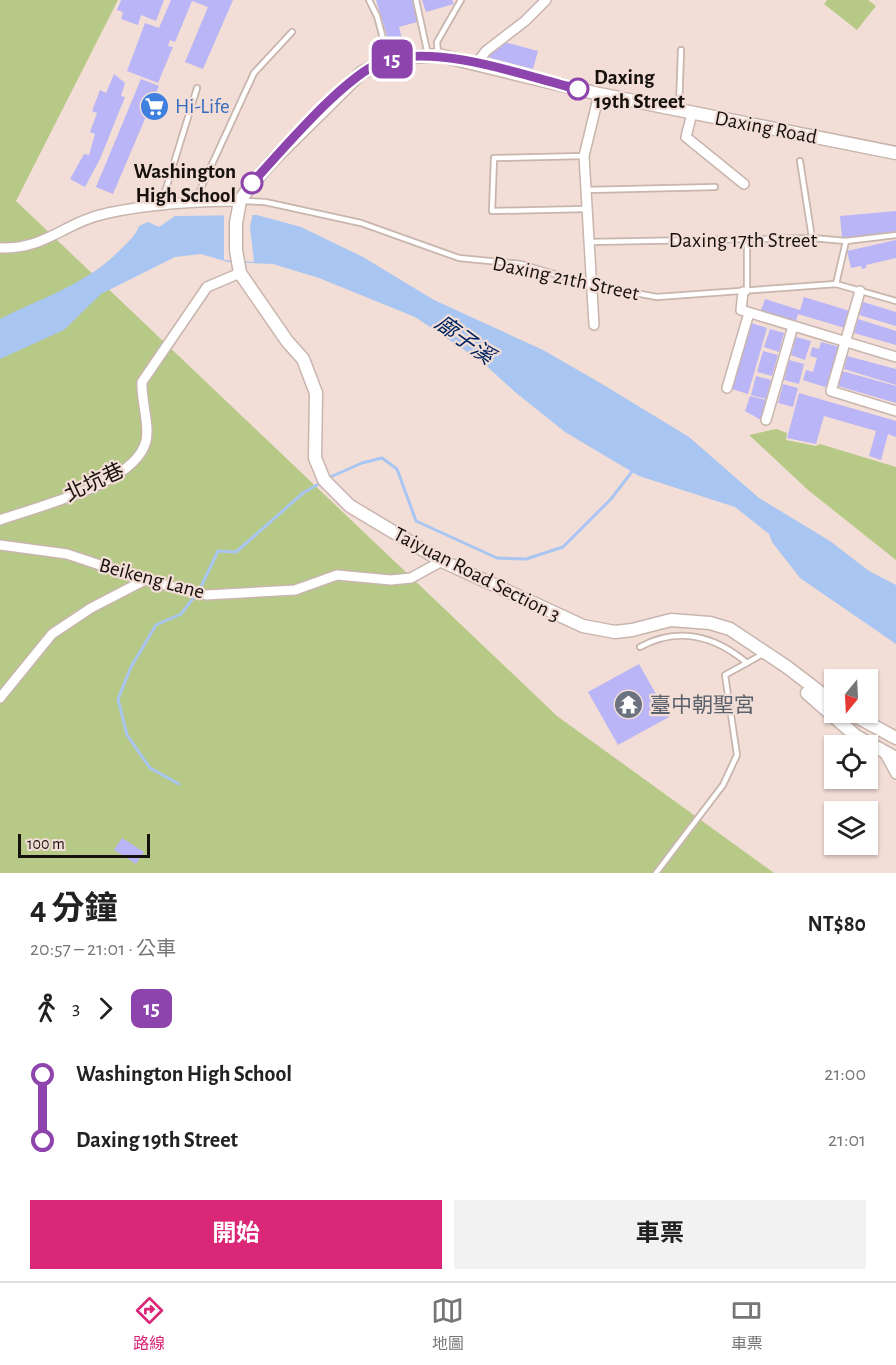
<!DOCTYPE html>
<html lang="zh-TW">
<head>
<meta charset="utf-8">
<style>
	body { margin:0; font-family:"Alegreya Sans","Noto Sans TC",sans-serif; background:#f2f2f2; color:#222; height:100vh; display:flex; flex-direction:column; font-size:22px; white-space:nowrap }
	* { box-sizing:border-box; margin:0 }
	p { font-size:20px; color:#767676 }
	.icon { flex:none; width:33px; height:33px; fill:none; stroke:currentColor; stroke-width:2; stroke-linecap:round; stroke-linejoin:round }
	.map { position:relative; height:873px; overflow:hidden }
	.sheet { display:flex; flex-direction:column; background:#fff; flex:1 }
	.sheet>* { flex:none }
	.badge { padding:0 12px; border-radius:9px; font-size:21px; line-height:39px }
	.needle { width:39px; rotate:198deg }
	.controls { position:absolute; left:824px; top:669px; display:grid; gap:12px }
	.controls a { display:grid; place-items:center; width:54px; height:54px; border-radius:0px; background:#fff; box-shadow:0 2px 4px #0004; font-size:30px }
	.scale { position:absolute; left:18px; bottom:15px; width:132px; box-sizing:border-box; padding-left:6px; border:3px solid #17110e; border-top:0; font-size:16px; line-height:21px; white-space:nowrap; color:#17110e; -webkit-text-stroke:4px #f2ded6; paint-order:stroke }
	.map>.badge { position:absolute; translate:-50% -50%; box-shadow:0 0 0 3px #fff }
	.legs { display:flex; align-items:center; gap:9px; height:66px; padding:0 30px; font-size:20px }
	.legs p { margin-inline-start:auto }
	.overview { display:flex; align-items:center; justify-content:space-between; height:102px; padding:0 30px }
	h1 { font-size:33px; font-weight:700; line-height:45px }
	.button { display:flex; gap:12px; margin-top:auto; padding:12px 30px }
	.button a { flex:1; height:69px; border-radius:0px; background:#db2777; color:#fff; font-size:24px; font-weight:700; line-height:69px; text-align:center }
	.button a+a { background:#f2f2f2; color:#222 }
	ul { padding:0 30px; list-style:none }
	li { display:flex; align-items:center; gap:21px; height:66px; font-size:22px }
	li i { display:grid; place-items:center; width:9px; height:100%; margin:0 8px; background:currentColor }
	li i::after { content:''; width:15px; height:15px; margin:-8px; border:4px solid; border-radius:50%; background:#fff }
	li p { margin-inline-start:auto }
	li:first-child i { background:linear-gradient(#0000 50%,currentColor 0) }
	li:last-child i { background:linear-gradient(currentColor 50%,#0000 0) }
	.dock { display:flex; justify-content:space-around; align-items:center; height:84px; border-top:2px solid #e0e0e0; background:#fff; font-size:16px; color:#767676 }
	.dock a { display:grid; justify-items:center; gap:3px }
	.dock .active { color:#db2777 }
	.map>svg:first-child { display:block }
	.green { fill:#b7c987 }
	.water { fill:#a9c5f1 }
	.pier { fill:#f2ded6 }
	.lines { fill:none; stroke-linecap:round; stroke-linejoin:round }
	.stream { stroke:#a9c5f1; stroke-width:3 }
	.building { fill:#bab5f6 }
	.lane-casing { stroke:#c8b5ad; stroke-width:8 }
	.street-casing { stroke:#c8b5ad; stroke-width:12 }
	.secondary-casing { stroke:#c8b5ad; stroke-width:15 }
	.lane { stroke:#fff; stroke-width:4.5 }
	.street { stroke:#fff; stroke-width:9 }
	.secondary { stroke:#fff; stroke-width:12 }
	.line-1-casing { stroke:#fff; stroke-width:14 }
	.line-1 { stroke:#8e44ad; stroke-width:9 }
	.stop-1-dot { fill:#fff; stroke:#8e44ad; stroke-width:3 }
	.labels { text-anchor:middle; stroke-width:4.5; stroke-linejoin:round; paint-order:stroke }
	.stop-label { font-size:21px; font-weight:bold; fill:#17110e; stroke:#f2ded6; text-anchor:start }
	.shop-label { font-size:21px; fill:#366cbe; stroke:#f2ded6; text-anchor:start }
	.street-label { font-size:21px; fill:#17110e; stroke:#f2ded6 }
	.worship-label { font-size:21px; fill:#5b616d; stroke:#f2ded6; text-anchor:start }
	.water-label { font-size:22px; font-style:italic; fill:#002461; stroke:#f2ded6 }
</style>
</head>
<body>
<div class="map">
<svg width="896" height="873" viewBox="0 0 896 873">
	<rect width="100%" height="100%" fill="#f2ded6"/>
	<!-- green -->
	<g class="green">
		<path d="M 0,0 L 118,0 L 16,201 L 557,716 L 774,873 L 0,873 Z"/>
		<path d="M 827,0 L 868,0 L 876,6 L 857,30 L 824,4 Z"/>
		<path d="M 776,429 L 787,433 L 786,440 L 816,446 L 820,444 L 896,467 L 896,560 L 808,490 L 749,435 Z"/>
	</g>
	<!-- water -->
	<path class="water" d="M 257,215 L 301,227 L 363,257 L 434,300 L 543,350 L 602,384 L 689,437 L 759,498 L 830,541 L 869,571 L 896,585 L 896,644 L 800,578 L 772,542 L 769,534 L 735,507 L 639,476 L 565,432 L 515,392 L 481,361 L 415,317 L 319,278 L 273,264 L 228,262 L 201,254 L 175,257 L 101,294 L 64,330 L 0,359 L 0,319 C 43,297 88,284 122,248 C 129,241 136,235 139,226 L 148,222 L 159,227 L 175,216 Z"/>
	<!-- pier -->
	<path class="pier" d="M 253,212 L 250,227 L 254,262 L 224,260 L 224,213 Z"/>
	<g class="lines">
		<!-- stream -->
		<g class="stream">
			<path d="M 328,478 L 362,463 L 382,458 L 397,469 L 416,521 L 497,558 L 526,559 L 563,547 L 611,499 L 634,469"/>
			<path d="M 199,591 L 218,551 L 236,552 L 303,493 L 322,482"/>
			<path d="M 179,784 L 150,768 L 127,735 L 118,699 L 131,667 L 156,625 L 181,614 L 195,596"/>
		</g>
	</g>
	<!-- building -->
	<g class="building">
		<path d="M 121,0 L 164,0 L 156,21 L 141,15 L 138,25 L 121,19 L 123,12 L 117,10 Z"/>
		<path d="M 171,0 L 233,0 L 203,69 L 185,62 L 208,7 L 192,1 L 175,42 L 170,40 L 168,46 L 173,47 L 158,83 L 127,71 L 145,23 L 159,28 Z"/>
		<path d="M 376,0 L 415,0 L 421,21 L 399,27 L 404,46 L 391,49 Z"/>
		<path d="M 422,0 L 452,0 L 454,4 L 426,12 Z"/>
		<path d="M 504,42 L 538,51 L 533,69 L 487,57 Z"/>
		<path d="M 114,74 L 125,83 L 121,96 L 125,97 L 100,159 L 85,187 L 70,179 L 84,154 L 89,155 L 95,134 L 90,132 L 97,113 L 92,111 L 100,90 L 106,93 Z"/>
		<path d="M 141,79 L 159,86 L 113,194 L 96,187 Z"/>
		<path d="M 896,211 L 896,233 L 842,238 L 840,216 Z"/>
		<path d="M 896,240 L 896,258 L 866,265 L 866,268 L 862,269 L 861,266 L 851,268 L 847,251 Z"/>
		<path d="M 804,297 L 850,311 L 845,328 L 798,314 L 795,324 L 760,313 L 765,299 L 800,310 Z"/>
		<path d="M 863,302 L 896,312 L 896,326 L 859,315 Z"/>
		<path d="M 858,319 L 896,331 L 896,345 L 854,333 Z"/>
		<path d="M 751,323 L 767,328 L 748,394 L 732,389 Z"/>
		<path d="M 770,329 L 784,333 L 779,352 L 764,347 Z"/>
		<path d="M 796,337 L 811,341 L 805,360 L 791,355 Z"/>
		<path d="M 821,342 L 840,347 L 830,383 L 825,387 L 803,380 L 806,370 L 813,372 L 817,358 L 810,356 L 812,347 L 819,349 Z"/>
		<path d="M 763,351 L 778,355 L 772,376 L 757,372 Z"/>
		<path d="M 847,356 L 896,369 L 896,385 L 844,369 Z"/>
		<path d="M 789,360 L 804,364 L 799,384 L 784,380 Z"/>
		<path d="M 842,371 L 896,386 L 896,403 L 838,386 Z"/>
		<path d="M 756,376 L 771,380 L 766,399 L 751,395 Z"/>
		<path d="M 783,384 L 798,388 L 793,407 L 778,403 Z"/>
		<path d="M 799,393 L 896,421 L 896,437 L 888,434 L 881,460 L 869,456 L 876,431 L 824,416 L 816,444 L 787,438 Z"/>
		<path d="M 750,396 L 766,400 L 761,420 L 745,411 Z"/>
		<path d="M 639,664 L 669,717 L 618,745 L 588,692 Z"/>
		<path d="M 122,838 L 144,852 L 136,864 L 114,850 Z"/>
	</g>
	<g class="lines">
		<defs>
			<g id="lane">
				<path d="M 369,0 L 377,16 L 388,57"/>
				<path d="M 416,0 L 428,55"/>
				<path d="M 438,54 L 437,42 L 461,0"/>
				<path d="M 679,108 L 681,50"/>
				<path d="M 584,156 L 494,158 L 492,211 L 586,209"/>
				<path d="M 800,161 L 812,238"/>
				<path d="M 586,190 L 715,187"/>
				<path d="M 195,201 L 254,73 L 292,32"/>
				<path d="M 242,201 L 265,202 L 361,223 L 459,258 L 521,264 L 591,285 L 657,297 L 836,284 L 896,301"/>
				<path d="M 161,205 L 197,88"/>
				<path d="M 590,242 L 812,238 L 846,241 L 896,235"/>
				<path d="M 836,284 L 846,241"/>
				<path d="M 747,292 L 747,240"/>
				<path d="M 640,647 C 678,626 715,636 747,663"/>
				<path d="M 656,873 L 723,785 L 737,755 L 725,675 L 765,653"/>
			</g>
			<g id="street">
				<path d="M 476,64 L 486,51 L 525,21 L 546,0"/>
				<path d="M 692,113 L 686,137 L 744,184"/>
				<path d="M 0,248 C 48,249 64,222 108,213 C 151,204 196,201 240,201"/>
				<path d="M 860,291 L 831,391 L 896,411"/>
				<path d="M 743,292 L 741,310 L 896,357"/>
				<path d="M 594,325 L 584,156 L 599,94"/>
				<path d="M 727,388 L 749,313"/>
				<path d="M 766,420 L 793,326"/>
				<path d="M 0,520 C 38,506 136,484 146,441 C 150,425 141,401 142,382 L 207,287 L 240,273"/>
				<path d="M 0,545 L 67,554 L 145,580 L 206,595 L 295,590 L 337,575 L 391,580 L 411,578 L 442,561"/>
				<path d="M 0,698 L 52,634 L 91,608 L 145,580"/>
				<path d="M 884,752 L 896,774"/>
			</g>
			<g id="secondary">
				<path d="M 807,693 L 856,736 L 896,758"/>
				<path d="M 834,703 L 787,667 L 730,629 L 710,623 L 671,620 L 632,630 L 615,632 L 583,626 L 442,561 L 350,506 L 324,480 L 315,458 L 316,393 L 303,359 L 287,341 L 240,273 L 236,250 L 236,223 L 240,201 L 250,186 L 275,158 L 361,73 L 388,59 L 438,55 L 599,94 L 896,153"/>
				<path d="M 848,712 L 896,738"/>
			</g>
		</defs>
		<!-- lane casing -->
		<use href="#lane" class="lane-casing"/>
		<!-- street casing -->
		<use href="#street" class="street-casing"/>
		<!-- secondary casing -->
		<use href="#secondary" class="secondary-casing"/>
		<!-- lane -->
		<use href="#lane" class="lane"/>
		<!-- street -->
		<use href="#street" class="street"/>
		<!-- secondary -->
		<use href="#secondary" class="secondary"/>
	</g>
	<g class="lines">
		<defs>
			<path id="line-1" d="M 252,183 C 281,152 350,68 390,59 C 448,47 521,75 578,89"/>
		</defs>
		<!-- line-1 casing -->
		<use href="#line-1" class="line-1-casing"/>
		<!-- line-1 -->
		<use href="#line-1" class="line-1"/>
	</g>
	<!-- icons -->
	<defs>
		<symbol id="supermarket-disc" viewBox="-11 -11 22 22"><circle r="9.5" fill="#3f7fe0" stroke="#f2ded6"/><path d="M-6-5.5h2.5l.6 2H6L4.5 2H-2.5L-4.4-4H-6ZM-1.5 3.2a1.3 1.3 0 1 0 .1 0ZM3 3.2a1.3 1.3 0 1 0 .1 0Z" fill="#fff"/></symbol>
		<symbol id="temple-disc" viewBox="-11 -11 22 22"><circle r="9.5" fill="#6b7280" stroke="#f2ded6"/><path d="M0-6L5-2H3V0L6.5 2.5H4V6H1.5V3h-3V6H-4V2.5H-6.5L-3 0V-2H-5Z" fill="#fff"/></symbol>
	</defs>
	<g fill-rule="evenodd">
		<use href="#supermarket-disc" x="138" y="90" width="33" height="33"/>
		<use href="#temple-disc" x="612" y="688" width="33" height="33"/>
	</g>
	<!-- markers -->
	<g class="stop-1-dot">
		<circle cx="578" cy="89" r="10"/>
		<circle cx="252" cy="183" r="10"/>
	</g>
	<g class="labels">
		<!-- stop labels -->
		<g class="stop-label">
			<text x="594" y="84">Daxing<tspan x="594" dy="24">19th Street</tspan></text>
			<text x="236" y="178" text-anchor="end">Washington<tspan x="236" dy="24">High School</tspan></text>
		</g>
		<!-- shop labels -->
		<g class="shop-label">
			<text x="175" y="113">Hi-Life</text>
		</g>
		<!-- street labels -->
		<g class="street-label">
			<text transform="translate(766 127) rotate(11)" y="7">Daxing Road</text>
			<text x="743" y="247">Daxing 17th Street</text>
			<text transform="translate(566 278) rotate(12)" y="7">Daxing 21th Street</text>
			<text transform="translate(94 482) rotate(-25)" y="7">北坑巷</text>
			<text transform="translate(477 574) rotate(27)" y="7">Taiyuan Road Section 3</text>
			<text transform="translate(152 578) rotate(15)" y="7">Beikeng Lane</text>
		</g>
		<!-- worship labels -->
		<g class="worship-label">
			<text x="650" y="712">臺中朝聖宮</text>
		</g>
		<!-- water labels -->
		<g class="water-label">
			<text transform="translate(465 339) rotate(36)" y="8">廍子溪</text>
		</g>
	</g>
</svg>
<div class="controls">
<a><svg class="needle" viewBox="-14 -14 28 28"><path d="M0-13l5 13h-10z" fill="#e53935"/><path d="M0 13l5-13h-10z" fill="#767676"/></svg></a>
<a><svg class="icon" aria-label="locate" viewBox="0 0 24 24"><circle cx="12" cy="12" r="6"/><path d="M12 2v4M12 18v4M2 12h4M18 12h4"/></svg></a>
<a><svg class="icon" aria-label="layers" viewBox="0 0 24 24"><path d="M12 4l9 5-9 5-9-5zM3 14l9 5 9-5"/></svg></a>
</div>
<div class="scale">100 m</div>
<b class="badge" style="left:392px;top:59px;background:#8e44ad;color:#fff">15</b>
</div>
<section class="sheet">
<div class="overview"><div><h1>4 分鐘</h1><p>20:57 – 21:01 · 公車</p></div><b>NT$80</b></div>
<div class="legs"><svg class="icon" aria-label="walk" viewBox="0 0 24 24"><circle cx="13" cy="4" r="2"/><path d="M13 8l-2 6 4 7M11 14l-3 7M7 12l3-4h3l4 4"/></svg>3<svg class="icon" aria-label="forward" viewBox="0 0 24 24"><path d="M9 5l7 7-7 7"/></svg><b class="badge" style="background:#8e44ad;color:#fff">15</b></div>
<ul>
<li><i style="color:#8e44ad"></i><b>Washington High School</b><p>21:00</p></li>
<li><i style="color:#8e44ad"></i><b>Daxing 19th Street</b><p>21:01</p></li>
</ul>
<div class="button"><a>開始</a><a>車票</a></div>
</section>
<nav class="dock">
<a class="active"><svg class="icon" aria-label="directions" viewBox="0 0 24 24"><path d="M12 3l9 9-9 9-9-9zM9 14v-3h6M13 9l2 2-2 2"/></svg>路線</a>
<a><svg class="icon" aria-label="map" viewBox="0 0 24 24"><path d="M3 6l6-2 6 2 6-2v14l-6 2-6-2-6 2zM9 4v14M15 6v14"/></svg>地圖</a>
<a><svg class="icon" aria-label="tickets" viewBox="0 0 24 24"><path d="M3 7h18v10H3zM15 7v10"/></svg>車票</a>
</nav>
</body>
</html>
